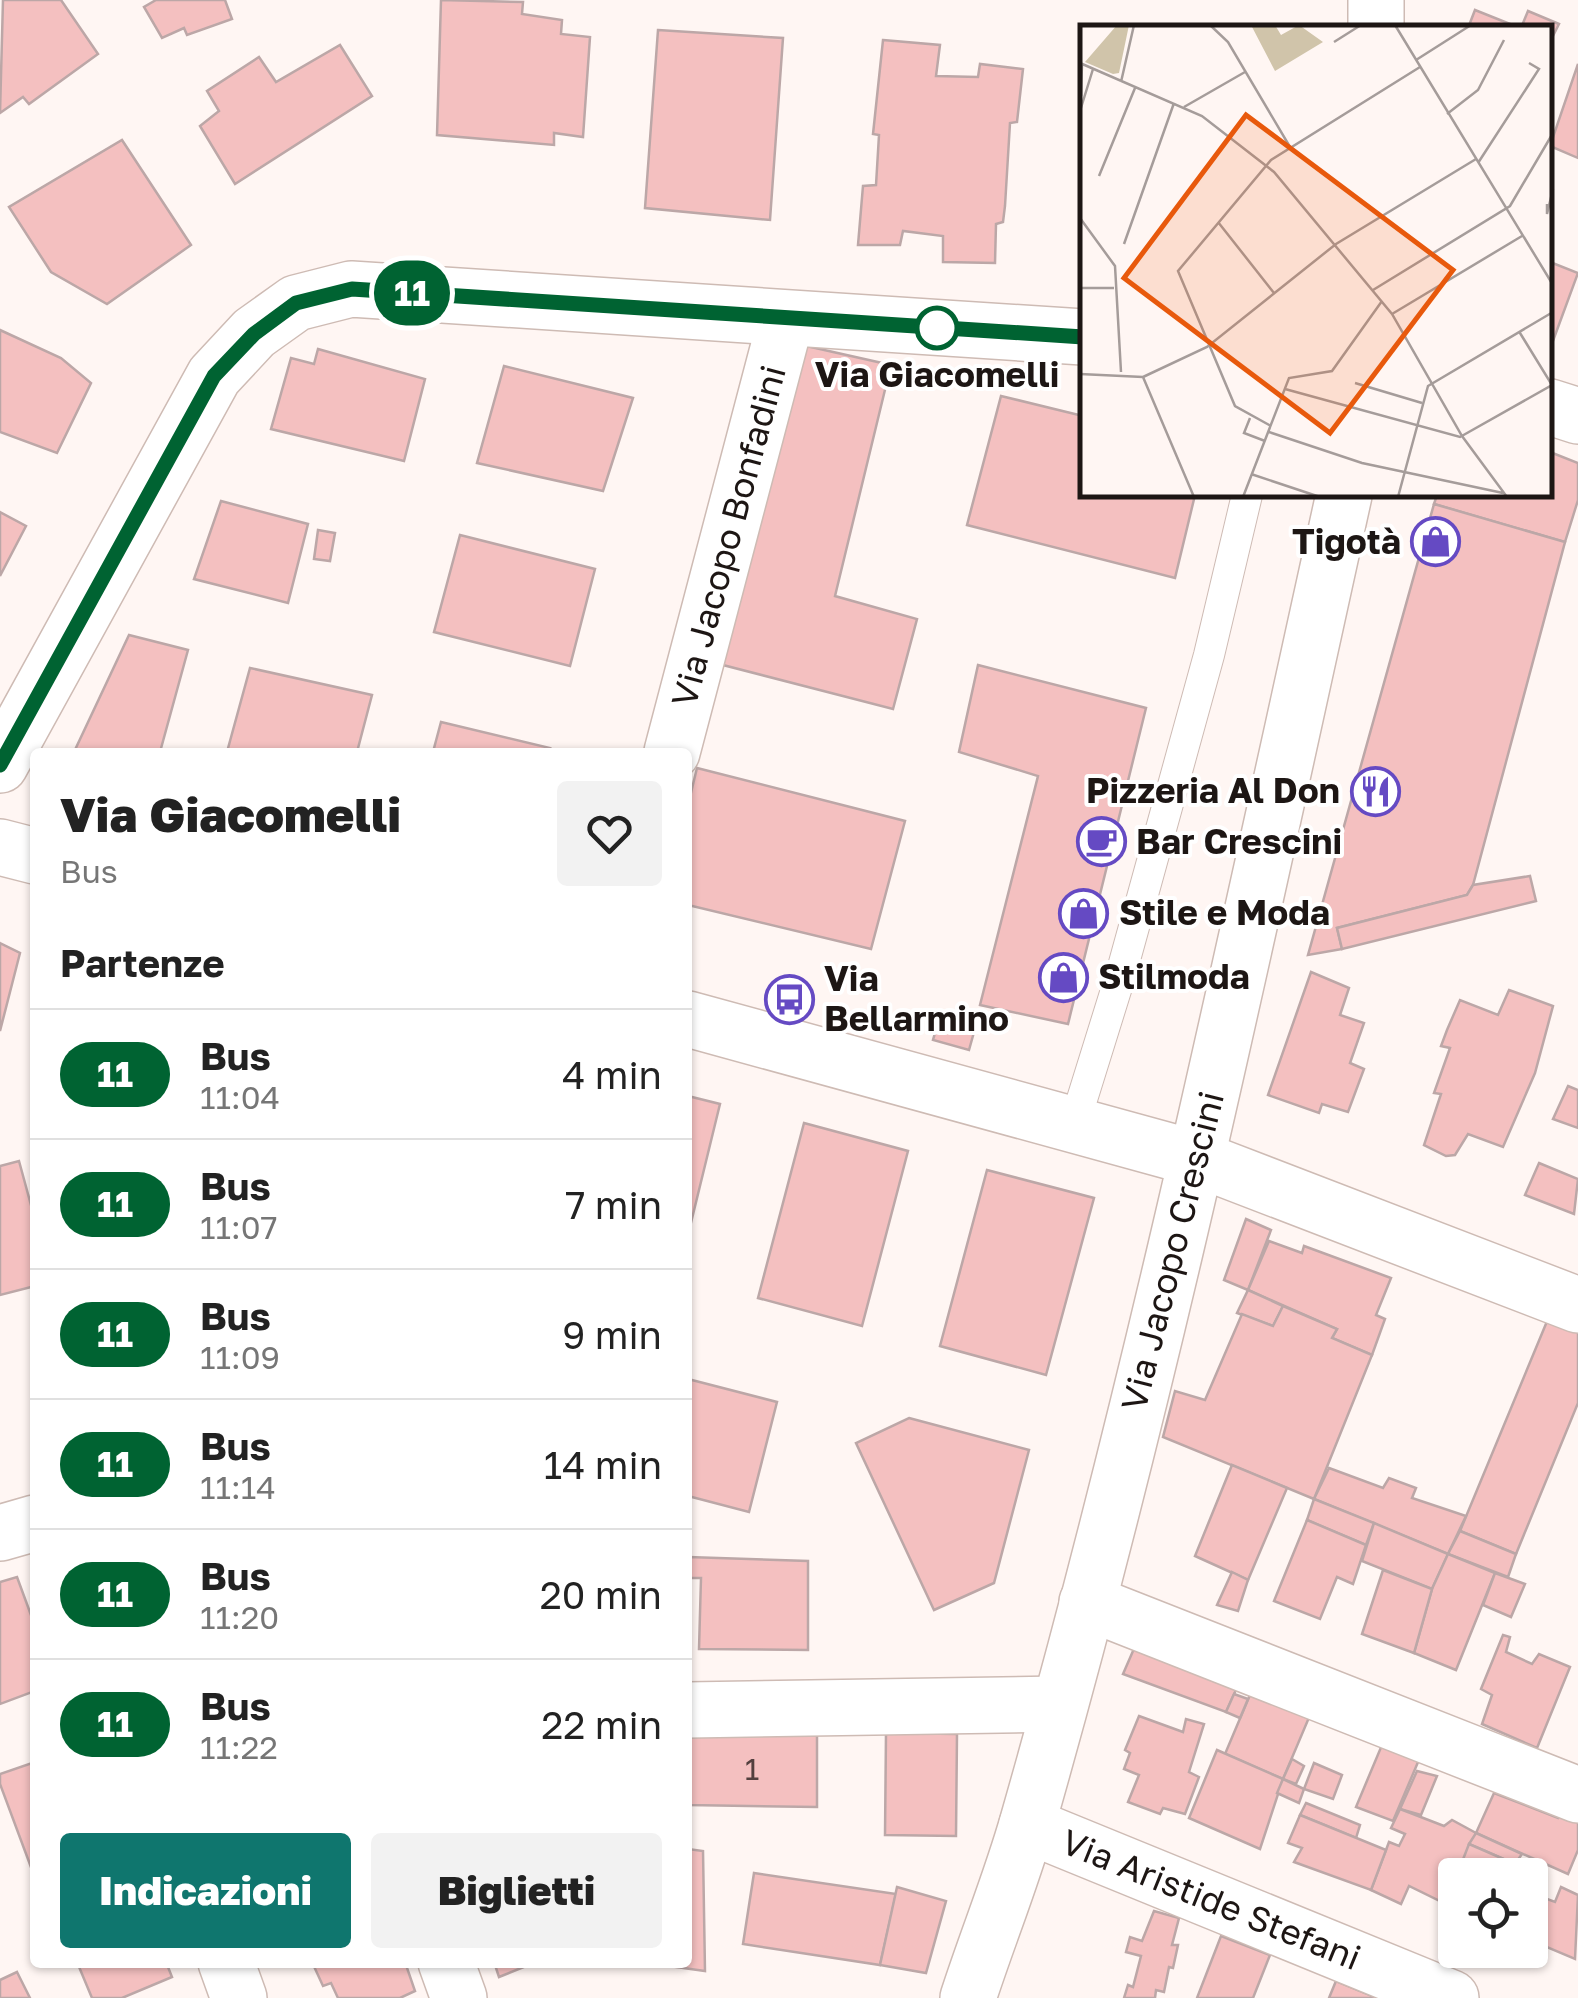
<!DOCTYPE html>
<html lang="it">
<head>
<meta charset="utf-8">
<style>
	body { margin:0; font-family:"Golos Text",sans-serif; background:#f2f2f2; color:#222; height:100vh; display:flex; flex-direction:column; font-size:38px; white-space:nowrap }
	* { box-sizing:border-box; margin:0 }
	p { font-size:32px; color:#767676 }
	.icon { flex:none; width:55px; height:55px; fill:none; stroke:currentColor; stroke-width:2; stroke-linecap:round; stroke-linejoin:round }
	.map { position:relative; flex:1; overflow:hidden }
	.sheet { position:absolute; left:30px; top:748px; width:662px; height:1220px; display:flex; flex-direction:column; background:#fff; border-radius:10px; box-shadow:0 2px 8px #0004 }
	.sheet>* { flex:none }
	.badge { padding:0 20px; border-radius:32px; font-size:35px; line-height:65px }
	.tools { position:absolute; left:1438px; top:1858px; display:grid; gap:20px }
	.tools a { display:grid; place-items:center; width:110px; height:110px; border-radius:10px; background:#fff; box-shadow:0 2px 8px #0004; font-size:50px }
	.map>.badge { position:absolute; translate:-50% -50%; box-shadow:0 0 0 5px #fff }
	h2 { padding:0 30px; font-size:38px; line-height:90px }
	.round { display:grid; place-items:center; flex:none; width:105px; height:105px; border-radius:10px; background:#f2f2f2 }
	.overview { display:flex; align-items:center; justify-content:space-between; height:170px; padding:0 30px }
	h1 { font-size:48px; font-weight:800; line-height:75px }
	.button { display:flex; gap:20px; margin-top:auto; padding:20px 30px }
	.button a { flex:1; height:115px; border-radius:10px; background:#0f766e; color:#fff; font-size:40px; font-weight:800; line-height:115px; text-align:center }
	.button a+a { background:#f2f2f2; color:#222 }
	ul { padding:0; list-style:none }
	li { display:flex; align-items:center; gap:30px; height:130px; padding:0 30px; border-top:2px solid #e0e0e0 }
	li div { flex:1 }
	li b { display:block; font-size:38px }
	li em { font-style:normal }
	li .badge { min-width:110px; font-weight:700; text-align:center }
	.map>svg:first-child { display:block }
	.building { fill:#f4c0c0; stroke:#bca7a7; stroke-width:2.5 }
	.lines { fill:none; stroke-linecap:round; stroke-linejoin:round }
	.service-casing { stroke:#cebbb4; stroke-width:32 }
	.minor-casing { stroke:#cebbb4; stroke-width:58 }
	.service { stroke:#fff; stroke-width:30 }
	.minor { stroke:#fff; stroke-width:55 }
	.line-casing { stroke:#fff; stroke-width:22 }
	.line { stroke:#006332; stroke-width:15 }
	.stop-dot { fill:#fff; stroke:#006332; stroke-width:5 }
	.labels { text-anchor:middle; stroke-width:8; stroke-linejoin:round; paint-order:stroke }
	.number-label { font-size:30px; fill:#53403f }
	.stop-label { font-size:35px; font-weight:bold; fill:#1d1614; stroke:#fff }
	.street-label { font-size:35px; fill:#1d1614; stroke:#fff }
	.poi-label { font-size:35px; font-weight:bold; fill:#1d1614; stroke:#fff; text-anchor:start }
	.inset-road { fill:none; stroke:#a59c9a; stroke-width:2.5 }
	.view { fill:#e8590c; fill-opacity:0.15; stroke:#e8590c; stroke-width:5 }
	.inset-edge { fill:none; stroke:#1d1614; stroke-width:5 }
</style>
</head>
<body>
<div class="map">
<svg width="1578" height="1998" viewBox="0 0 1578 1998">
	<rect width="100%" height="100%" fill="#fff6f3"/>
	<!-- building -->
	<g class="building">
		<path d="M 3,0 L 61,0 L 98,54 L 29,104 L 23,97 L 0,113 Z"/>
		<path d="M 156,0 L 225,0 L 232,19 L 187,35 L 184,28 L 162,38 L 144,7 Z"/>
		<path d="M 441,0 L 523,2 L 522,14 L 562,20 L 561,34 L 590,37 L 583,137 L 554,133 L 554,145 L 437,135 Z"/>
		<path d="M 1475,10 L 1520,28 L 1468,28 Z"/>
		<path d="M 1528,11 L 1559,24 L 1550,42 L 1550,28 L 1521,28 Z"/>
		<path d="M 658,30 L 783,38 L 770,220 L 645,208 Z"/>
		<path d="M 883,40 L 940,45 L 936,76 L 978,77 L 980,64 L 1023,69 L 1017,122 L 1010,123 L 1005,206 L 1003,222 L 996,224 L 995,263 L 943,262 L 943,236 L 903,231 L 900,245 L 858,245 L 863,186 L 876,185 L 879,135 L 873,134 Z"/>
		<path d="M 340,45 L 372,96 L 235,184 L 200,126 L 219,111 L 207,91 L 259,57 L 276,82 Z"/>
		<path d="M 1578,64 L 1578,158 L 1550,146 Z"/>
		<path d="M 122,140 L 191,245 L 107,304 L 51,272 L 9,207 Z"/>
		<path d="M 1550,262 L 1578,273 L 1550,349 Z"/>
		<path d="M 0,330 L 61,358 L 91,383 L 57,453 L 0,432 Z"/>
		<path d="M 802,345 L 891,365 L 835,596 L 917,619 L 893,709 L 723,665 Z"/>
		<path d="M 318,349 L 425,379 L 404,461 L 271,429 L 291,358 L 314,364 Z"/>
		<path d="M 504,366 L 633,398 L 603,491 L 477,463 Z"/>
		<path d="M 1001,396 L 1083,416 L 1083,495 L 1195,495 L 1175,578 L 967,525 Z"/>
		<path d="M 1550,452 L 1578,463 L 1578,500 L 1565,542 L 1434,504 L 1437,495 L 1550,495 Z"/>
		<path d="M 221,501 L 308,524 L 288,603 L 194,579 Z"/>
		<path d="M 1434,504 L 1565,542 L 1473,885 L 1467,895 L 1337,928 L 1342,949 L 1308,955 Z"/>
		<path d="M 0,512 L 26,526 L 0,576 Z"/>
		<path d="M 318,530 L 335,533 L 330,561 L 314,559 Z"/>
		<path d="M 460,535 L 595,569 L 570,666 L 434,632 Z"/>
		<path d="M 129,635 L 188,650 L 160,752 L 74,752 Z"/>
		<path d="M 978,665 L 1146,708 L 1068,1024 L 980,1005 L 1038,776 L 959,752 Z"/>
		<path d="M 250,668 L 372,695 L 357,752 L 227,752 Z"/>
		<path d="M 441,722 L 550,748 L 548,752 L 433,752 Z"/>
		<path d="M 697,768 L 905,821 L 871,949 L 688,905 L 688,805 Z"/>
		<path d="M 1530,876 L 1536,901 L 1342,949 L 1337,928 L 1467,895 L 1473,885 Z"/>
		<path d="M 0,943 L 20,953 L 0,1031 Z"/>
		<path d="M 1311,972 L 1349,988 L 1340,1015 L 1364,1023 L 1350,1063 L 1364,1069 L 1348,1112 L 1322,1104 L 1319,1113 L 1268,1095 Z"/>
		<path d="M 1509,990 L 1553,1006 L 1535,1073 L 1503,1147 L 1468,1134 L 1455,1155 L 1446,1156 L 1424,1145 L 1441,1094 L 1434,1093 L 1450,1048 L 1441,1046 L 1447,1030 L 1460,1000 L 1498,1015 Z"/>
		<path d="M 940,1016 L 976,1025 L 969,1050 L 933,1040 Z"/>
		<path d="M 1568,1086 L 1578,1090 L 1578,1128 L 1553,1119 Z"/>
		<path d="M 688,1096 L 720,1104 L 688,1235 Z"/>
		<path d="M 804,1123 L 908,1151 L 862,1326 L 758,1298 Z"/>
		<path d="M 19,1161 L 35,1220 L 35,1286 L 0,1295 L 0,1166 Z"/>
		<path d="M 1539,1163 L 1578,1179 L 1574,1214 L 1525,1195 Z"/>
		<path d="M 987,1170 L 1094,1198 L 1046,1375 L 940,1346 Z"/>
		<path d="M 1246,1219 L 1271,1230 L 1248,1290 L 1224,1280 Z"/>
		<path d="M 1269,1241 L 1302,1253 L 1304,1246 L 1391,1278 L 1376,1315 L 1385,1319 L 1372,1355 L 1332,1338 L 1337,1329 L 1248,1290 Z"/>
		<path d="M 1248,1290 L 1283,1306 L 1273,1326 L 1237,1313 Z"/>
		<path d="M 1283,1306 L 1337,1329 L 1332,1338 L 1372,1355 L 1314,1499 L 1163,1437 L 1175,1391 L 1205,1400 L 1242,1314 L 1273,1326 Z"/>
		<path d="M 1548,1319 L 1578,1332 L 1578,1403 L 1516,1554 L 1460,1531 Z"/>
		<path d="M 688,1379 L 777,1402 L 749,1512 L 688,1496 Z"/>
		<path d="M 909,1418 L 1029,1450 L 994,1583 L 934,1610 L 856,1443 Z"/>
		<path d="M 1232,1465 L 1287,1488 L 1248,1580 L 1195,1556 Z"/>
		<path d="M 1329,1468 L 1383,1488 L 1389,1478 L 1416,1488 L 1412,1498 L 1466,1516 L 1448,1554 L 1314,1499 Z"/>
		<path d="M 1314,1499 L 1374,1523 L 1366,1545 L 1307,1520 Z"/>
		<path d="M 1307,1520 L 1366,1545 L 1353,1584 L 1337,1577 L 1320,1619 L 1274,1601 Z"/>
		<path d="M 1374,1523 L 1448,1554 L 1432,1589 L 1362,1561 Z"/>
		<path d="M 1460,1531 L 1516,1554 L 1508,1577 L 1448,1554 Z"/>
		<path d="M 1448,1554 L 1495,1573 L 1456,1670 L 1414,1653 L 1432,1589 Z"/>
		<path d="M 688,1557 L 808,1561 L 808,1650 L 699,1649 L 701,1578 L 688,1578 Z"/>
		<path d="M 1383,1570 L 1432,1589 L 1414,1653 L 1362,1634 Z"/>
		<path d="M 1232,1572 L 1248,1580 L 1238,1611 L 1217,1605 Z"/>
		<path d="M 1495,1573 L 1525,1584 L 1511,1617 L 1483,1605 Z"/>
		<path d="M 17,1577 L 35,1626 L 35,1691 L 0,1704 L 0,1582 Z"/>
		<path d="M 1143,1628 L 1239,1683 L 1226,1712 L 1123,1674 Z"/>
		<path d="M 1503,1635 L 1510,1637 L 1506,1652 L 1532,1664 L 1539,1654 L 1570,1667 L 1537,1748 L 1482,1724 L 1492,1695 L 1481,1689 Z"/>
		<path d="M 1258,1676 L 1316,1701 L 1283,1779 L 1225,1754 Z"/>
		<path d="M 1234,1694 L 1248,1699 L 1240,1718 L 1226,1712 Z"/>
		<path d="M 1139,1716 L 1183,1732 L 1186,1719 L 1204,1724 L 1189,1772 L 1199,1777 L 1185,1814 L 1163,1808 L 1160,1814 L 1128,1802 L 1139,1775 L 1124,1769 L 1130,1753 L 1125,1750 Z"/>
		<path d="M 688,1733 L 817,1735 L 817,1807 L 688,1805 Z"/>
		<path d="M 886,1733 L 957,1734 L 956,1836 L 885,1835 Z"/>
		<path d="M 1387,1733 L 1424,1748 L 1393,1821 L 1356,1807 Z"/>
		<path d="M 1217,1750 L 1283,1779 L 1260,1849 L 1189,1818 Z"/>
		<path d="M 1292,1759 L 1304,1766 L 1296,1784 L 1283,1779 Z"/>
		<path d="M 35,1762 L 35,1878 L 0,1784 L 0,1774 Z"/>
		<path d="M 1314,1763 L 1342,1775 L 1333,1799 L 1304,1789 Z"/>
		<path d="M 1417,1771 L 1437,1776 L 1421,1815 L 1400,1809 Z"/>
		<path d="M 1283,1779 L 1304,1789 L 1299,1803 L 1277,1793 Z"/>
		<path d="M 1494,1793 L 1558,1818 L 1561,1812 L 1578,1820 L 1578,1850 L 1568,1874 L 1476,1833 Z"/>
		<path d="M 1306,1803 L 1360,1825 L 1356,1838 L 1300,1815 Z"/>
		<path d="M 1400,1809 L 1444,1826 L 1452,1820 L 1476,1833 L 1446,1904 L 1409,1886 L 1401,1904 L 1371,1890 L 1389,1842 L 1399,1846 L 1405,1834 L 1391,1828 Z"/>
		<path d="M 1300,1815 L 1386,1850 L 1371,1890 L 1294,1862 L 1302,1848 L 1288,1843 Z"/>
		<path d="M 1476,1833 L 1522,1854 L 1515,1864 L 1469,1844 Z"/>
		<path d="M 1469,1844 L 1515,1864 L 1511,1875 L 1457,1875 Z"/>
		<path d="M 688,1849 L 703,1851 L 705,1971 L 662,1965 L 688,1962 Z"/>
		<path d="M 754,1873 L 896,1894 L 880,1965 L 743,1944 Z"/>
		<path d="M 1530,1880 L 1543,1886 L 1539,1896 L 1555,1902 L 1561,1887 L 1578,1895 L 1575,1959 L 1530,1940 Z"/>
		<path d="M 897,1887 L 946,1901 L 926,1973 L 880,1965 Z"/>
		<path d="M 1154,1911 L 1179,1918 L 1172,1945 L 1178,1945 L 1173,1968 L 1169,1967 L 1164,1992 L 1156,1990 L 1155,1998 L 1124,1998 L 1128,1985 L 1133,1987 L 1141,1956 L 1126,1952 L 1130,1937 L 1142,1941 Z"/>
		<path d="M 1221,1936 L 1270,1955 L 1253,1998 L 1197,1998 Z"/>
		<path d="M 77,1962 L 166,1962 L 172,1977 L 122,1998 L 92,1998 Z"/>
		<path d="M 312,1962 L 405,1962 L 415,1991 L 400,1998 L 338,1998 L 331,1983 L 323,1986 Z"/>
		<path d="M 494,1962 L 536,1962 L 499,1977 Z"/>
		<path d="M 17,1972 L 30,1998 L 0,1998 L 0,1980 Z"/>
		<path d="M 1336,1981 L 1377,1998 L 1329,1998 Z"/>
	</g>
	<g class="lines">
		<defs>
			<path id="service" d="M 1074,1125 L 1121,974 L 1209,655 L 1247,495"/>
			<g id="minor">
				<path d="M 1376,28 L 1376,0"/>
				<path d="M 1550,407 L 1578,416"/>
				<path d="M 672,752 L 786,319"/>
				<path d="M 0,765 L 214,376 L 254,333 L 296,303 L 351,289 L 1083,337"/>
				<path d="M 0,847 L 35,856"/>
				<path d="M 688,1019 L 1198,1159 L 1578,1305"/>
				<path d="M 0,1533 L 35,1523"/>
				<path d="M 1087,1602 L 1578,1795"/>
				<path d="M 688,1710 L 1059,1704"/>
				<path d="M 1027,1825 L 1451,1998"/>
				<path d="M 226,1962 L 239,1998"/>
				<path d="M 446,1962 L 459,1998"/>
				<path d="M 968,1998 C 987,1939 1011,1881 1028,1821 C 1153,1384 1246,939 1344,495"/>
			</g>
		</defs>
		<!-- service casing -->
		<use href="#service" class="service-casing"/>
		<!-- minor casing -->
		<use href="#minor" class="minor-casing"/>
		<!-- service -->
		<use href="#service" class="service"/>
		<!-- minor -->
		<use href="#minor" class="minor"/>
	</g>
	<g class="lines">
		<defs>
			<path id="line" d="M 0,765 L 214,376 L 254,334 L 296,303 L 352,289 L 1083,337"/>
		</defs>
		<!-- line casing -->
		<use href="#line" class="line-casing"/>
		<!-- line -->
		<use href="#line" class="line"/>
	</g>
	<!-- icons -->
	<defs>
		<symbol id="shop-ring" viewBox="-11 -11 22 22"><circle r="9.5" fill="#fff" stroke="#654ac3" stroke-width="1.5"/><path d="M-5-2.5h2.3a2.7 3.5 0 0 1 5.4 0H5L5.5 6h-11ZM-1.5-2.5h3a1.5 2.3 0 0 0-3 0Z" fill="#654ac3"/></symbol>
		<symbol id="restaurant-ring" viewBox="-11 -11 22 22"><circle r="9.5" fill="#fff" stroke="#654ac3" stroke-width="1.5"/><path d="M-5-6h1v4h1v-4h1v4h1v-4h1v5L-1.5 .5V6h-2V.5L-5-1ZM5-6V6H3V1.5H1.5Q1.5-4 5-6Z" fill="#654ac3"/></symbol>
		<symbol id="cafe-ring" viewBox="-11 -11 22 22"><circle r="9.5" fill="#fff" stroke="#654ac3" stroke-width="1.5"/><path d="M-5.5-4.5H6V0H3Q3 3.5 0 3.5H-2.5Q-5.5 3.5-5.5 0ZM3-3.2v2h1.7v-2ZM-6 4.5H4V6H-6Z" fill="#654ac3"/></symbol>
		<symbol id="bus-ring" viewBox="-11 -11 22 22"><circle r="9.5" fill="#fff" stroke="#654ac3" stroke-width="1.5"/><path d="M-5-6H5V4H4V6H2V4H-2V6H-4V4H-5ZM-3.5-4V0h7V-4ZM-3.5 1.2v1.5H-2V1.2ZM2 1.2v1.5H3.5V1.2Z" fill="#654ac3"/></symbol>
	</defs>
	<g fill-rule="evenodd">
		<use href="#shop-ring" x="1408" y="514" width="55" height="55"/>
		<use href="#restaurant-ring" x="1348" y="764" width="55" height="55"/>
		<use href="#cafe-ring" x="1074" y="814" width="55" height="55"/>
		<use href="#shop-ring" x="1056" y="886" width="55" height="55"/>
		<use href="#shop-ring" x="1036" y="950" width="55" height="55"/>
		<use href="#bus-ring" x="762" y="972" width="55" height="55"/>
	</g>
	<!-- markers -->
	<circle class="stop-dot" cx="937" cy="328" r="20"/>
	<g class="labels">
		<!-- number labels -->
		<g class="number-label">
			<text x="752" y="1780">1</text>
		</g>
		<!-- stop labels -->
		<g class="stop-label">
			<text x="937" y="387">Via Giacomelli</text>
		</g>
		<!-- street labels -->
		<g class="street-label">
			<text transform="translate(729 536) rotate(-75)" y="12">Via Jacopo Bonfadini</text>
			<text transform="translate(1173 1251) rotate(-76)" y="12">Via Jacopo Crescini</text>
			<text transform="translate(1211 1900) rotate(22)" y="12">Via Aristide Stefani</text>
		</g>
		<!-- poi labels -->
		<g class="poi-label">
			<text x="1401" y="554" text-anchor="end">Tigotà</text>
			<text x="1340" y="803" text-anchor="end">Pizzeria Al Don</text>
			<text x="1136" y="854">Bar Crescini</text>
			<text x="1119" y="925">Stile e Moda</text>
			<text x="1098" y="989">Stilmoda</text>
			<text x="824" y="991">Via<tspan x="824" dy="40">Bellarmino</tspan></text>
		</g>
	</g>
	<!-- overview -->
	<g transform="translate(1080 25)">
		<rect width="472" height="472" fill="#fff6f3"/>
		<path d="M 37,0 L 49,0 L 39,48 L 33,49 L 5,37 ZM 171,0 L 195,0 L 201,10 L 219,0 L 243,17 L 195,46 Z" fill="#d0c4aa"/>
		<path class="inset-road" d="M 130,0 L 148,17 L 210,122M 315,0 L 473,260M 254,17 L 281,0M 336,35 L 391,0M 0,38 L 122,91 L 194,147 L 312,289 L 382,411 L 427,472M 41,57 L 54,0M 1,71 L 2,39M 104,82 L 165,47M 0,86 L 13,44M 367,89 L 398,65 L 424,15M 398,138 L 459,44 L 449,38M 19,151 L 55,63M 467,179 L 467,189 L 473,164M 0,193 L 35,241 L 41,347M 138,197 L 194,268M 44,219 L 94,78M 0,263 L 34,263M 293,265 L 430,181 L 473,108M 312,289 L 442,211M 0,349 L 63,352M 63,352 L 127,322 L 256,219 L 396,134M 63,352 L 114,472M 275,358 L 342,378M 205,364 L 380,412 L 472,360 L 440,308M 170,393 L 164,408 L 185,416M 191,401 L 155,381 L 98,246 L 191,135 L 340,42M 189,407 L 282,438 L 423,468M 171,449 L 240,472M 163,472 L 209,353 L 252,346 L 302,276M 318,472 L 348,361 L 473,287"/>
		<path class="view" d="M 166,90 L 373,245 L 250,408 L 44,253 Z"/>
		<rect width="472" height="472" class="inset-edge"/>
	</g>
</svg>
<div class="tools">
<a><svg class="icon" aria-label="locate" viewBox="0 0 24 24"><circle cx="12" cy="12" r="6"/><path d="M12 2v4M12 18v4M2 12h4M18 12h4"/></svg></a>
</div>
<b class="badge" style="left:412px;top:293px;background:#006332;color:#fff">11</b>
<section class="sheet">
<div class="overview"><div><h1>Via Giacomelli</h1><p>Bus</p></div><a class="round"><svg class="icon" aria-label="heart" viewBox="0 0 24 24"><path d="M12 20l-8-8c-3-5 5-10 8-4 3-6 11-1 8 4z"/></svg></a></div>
<h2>Partenze</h2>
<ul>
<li><span class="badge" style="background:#006332;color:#fff">11</span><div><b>Bus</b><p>11:04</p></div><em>4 min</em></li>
<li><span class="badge" style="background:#006332;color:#fff">11</span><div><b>Bus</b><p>11:07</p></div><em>7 min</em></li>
<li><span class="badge" style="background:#006332;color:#fff">11</span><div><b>Bus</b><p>11:09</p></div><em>9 min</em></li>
<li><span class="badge" style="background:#006332;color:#fff">11</span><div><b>Bus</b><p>11:14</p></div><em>14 min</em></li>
<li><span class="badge" style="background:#006332;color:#fff">11</span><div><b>Bus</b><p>11:20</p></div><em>20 min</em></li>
<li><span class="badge" style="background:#006332;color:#fff">11</span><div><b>Bus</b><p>11:22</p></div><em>22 min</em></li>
</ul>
<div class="button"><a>Indicazioni</a><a>Biglietti</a></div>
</section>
</div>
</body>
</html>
